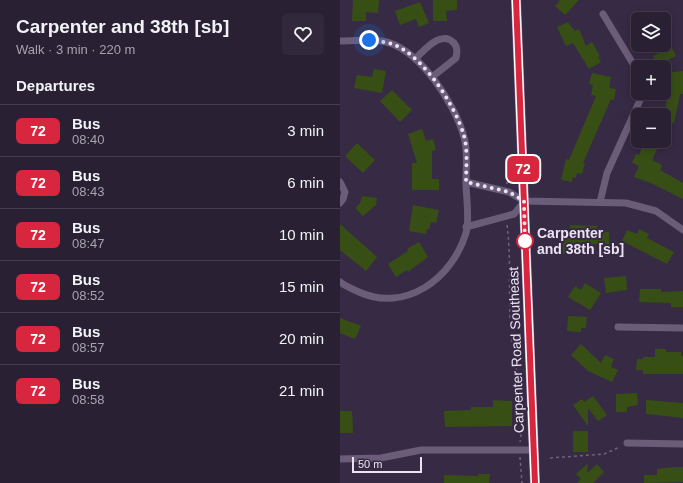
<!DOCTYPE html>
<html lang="en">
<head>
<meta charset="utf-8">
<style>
	body { margin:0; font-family:Helvetica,sans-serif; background:#31283b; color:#f1f3f6; height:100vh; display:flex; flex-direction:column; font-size:15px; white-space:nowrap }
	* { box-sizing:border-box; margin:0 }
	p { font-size:13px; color:#a5a3ac }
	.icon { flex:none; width:22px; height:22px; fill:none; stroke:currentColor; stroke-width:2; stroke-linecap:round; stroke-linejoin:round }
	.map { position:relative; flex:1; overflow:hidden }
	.sheet { display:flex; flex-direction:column; background:#292033; width:340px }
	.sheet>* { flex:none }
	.badge { padding:0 8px; border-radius:6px; font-size:14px; line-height:26px }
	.controls { position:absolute; left:291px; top:12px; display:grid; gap:8px }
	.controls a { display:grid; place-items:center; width:40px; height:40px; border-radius:6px; background:#292033; box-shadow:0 2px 10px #0003,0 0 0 1px #453e4e; font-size:20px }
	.scale { position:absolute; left:12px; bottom:10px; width:70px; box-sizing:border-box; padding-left:4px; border:2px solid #ebe3f3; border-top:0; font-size:11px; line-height:14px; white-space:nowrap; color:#ebe3f3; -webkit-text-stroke:3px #372a44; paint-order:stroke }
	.you { position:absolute; width:20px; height:20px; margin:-10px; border:3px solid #fff; border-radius:50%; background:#1a73e8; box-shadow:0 0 0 6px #1a73e833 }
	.map>.badge { position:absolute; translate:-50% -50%; box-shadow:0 0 0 2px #fff }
	h2 { padding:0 16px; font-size:15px; line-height:36px }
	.round { display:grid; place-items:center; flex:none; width:42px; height:42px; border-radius:6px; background:#31283b }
	.overview { display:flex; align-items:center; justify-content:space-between; height:68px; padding:0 16px }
	h1 { font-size:19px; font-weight:600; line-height:30px }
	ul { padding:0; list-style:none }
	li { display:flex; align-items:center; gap:12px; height:52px; padding:0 16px; border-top:1px solid #453e4e }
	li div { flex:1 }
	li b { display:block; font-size:15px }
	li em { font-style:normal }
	li .badge { min-width:44px; font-weight:700; text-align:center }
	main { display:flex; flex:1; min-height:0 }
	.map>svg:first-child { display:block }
	.building { fill:#374f15 }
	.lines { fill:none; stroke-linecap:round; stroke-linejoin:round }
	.path { stroke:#6f647b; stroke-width:1.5; stroke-dasharray:3 3; stroke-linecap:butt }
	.street { stroke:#6b5d79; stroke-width:7 }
	.secondary { stroke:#826d96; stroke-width:10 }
	.line-casing { stroke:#fff; stroke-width:9 }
	.line { stroke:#d7263d; stroke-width:6 }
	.walk { stroke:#ebe3f3; stroke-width:4; stroke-dasharray:0 7.2 }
	.stop-dot { fill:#fff; stroke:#d7263d; stroke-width:2 }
	.labels { text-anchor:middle; stroke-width:4; stroke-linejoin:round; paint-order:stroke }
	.stop-label { font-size:14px; font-weight:bold; fill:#ebe3f3; stroke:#372a44; text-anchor:start }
	.street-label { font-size:14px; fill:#ebe3f3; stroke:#372a44 }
</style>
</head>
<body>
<main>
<section class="sheet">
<div class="overview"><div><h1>Carpenter and 38th [sb]</h1><p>Walk · 3 min · 220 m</p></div><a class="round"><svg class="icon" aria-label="heart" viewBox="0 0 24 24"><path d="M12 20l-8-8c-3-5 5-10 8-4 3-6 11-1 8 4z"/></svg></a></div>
<h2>Departures</h2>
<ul>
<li><span class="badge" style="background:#d7263d;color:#fff">72</span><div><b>Bus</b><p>08:40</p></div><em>3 min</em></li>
<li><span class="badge" style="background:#d7263d;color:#fff">72</span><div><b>Bus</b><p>08:43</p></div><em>6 min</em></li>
<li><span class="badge" style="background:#d7263d;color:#fff">72</span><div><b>Bus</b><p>08:47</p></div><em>10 min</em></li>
<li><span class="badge" style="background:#d7263d;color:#fff">72</span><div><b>Bus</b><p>08:52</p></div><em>15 min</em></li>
<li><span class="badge" style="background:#d7263d;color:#fff">72</span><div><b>Bus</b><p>08:57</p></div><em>20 min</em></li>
<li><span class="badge" style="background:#d7263d;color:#fff">72</span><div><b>Bus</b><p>08:58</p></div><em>21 min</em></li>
</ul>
</section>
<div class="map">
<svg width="343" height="483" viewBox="0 0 343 483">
	<rect width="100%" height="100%" fill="#372a44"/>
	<!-- building -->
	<g class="building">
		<path d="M 13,0 L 39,0 L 38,13 L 26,12 L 26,21 L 12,21 Z"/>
		<path d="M 93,0 L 117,0 L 117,10 L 106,11 L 107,21 L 93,21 Z"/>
		<path d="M 220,0 L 239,0 L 225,15 L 215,6 Z"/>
		<path d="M 80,2 L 89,23 L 79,27 L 76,19 L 60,25 L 55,11 Z"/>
		<path d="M 308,10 L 314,19 L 293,19 Z"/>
		<path d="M 228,22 L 235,31 L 239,29 L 246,46 L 252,42 L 260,56 L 258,57 L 261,62 L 249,69 L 233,43 L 226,46 L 217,27 Z"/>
		<path d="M 324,31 L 336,56 L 317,65 L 313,56 L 319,53 L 315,45 L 324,45 Z"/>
		<path d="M 34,69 L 46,71 L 42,93 L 14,88 L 17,75 L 32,77 Z"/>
		<path d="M 343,71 L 343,94 L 340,94 L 334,123 L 324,121 L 329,84 L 324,85 L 324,73 Z"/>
		<path d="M 252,73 L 271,77 L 269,88 L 276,89 L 274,100 L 271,99 L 243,163 L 245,164 L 242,174 L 237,173 L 236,178 L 233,177 L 232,182 L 221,180 L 226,159 L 229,160 L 256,96 L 251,95 L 253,85 L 249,84 Z"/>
		<path d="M 52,90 L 72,110 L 60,122 L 40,101 Z"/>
		<path d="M 82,129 L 86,141 L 93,139 L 96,150 L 92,151 L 92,179 L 99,179 L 99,190 L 72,190 L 72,163 L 77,163 L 68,134 Z"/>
		<path d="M 305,141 L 321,141 L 312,160 L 322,165 L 320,170 L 343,183 L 343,199 L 313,184 L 294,177 L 299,166 L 292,163 L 296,154 L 299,155 Z"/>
		<path d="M 17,143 L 35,160 L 23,173 L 5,156 Z"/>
		<path d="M 22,196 L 37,198 L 36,205 L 23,216 L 15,208 L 20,203 Z"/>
		<path d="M 73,205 L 99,210 L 96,223 L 91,222 L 89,229 L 87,229 L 86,234 L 69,231 Z"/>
		<path d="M 0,224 L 37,257 L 26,271 L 0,250 Z"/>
		<path d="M 230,225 L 257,226 L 257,230 L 263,230 L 263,232 L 269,232 L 269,244 L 242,244 L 242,249 L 231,249 L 231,254 L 222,254 L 222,250 L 219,250 L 219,234 L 230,233 Z"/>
		<path d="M 299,229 L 309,234 L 307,238 L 334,252 L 327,264 L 282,241 L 287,230 L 297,234 Z"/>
		<path d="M 79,242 L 88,257 L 68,272 L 67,270 L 56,277 L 48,264 L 68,251 L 67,249 Z"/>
		<path d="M 286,276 L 287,290 L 266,293 L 264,278 Z"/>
		<path d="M 245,283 L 261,293 L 250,310 L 228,297 L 235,286 L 241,290 Z"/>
		<path d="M 300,289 L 321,289 L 321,292 L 343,291 L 343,307 L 331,307 L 331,303 L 299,302 Z"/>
		<path d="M 228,316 L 247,317 L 246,328 L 241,328 L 241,332 L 227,331 Z"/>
		<path d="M 0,318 L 21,326 L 15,339 L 0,333 Z"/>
		<path d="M 241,344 L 261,363 L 265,355 L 274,359 L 271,367 L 278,370 L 272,382 L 248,371 L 231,355 Z"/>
		<path d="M 315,349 L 326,349 L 326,352 L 341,352 L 341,356 L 343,356 L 343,374 L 303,374 L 303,370 L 296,370 L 297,359 L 303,359 L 303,357 L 315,357 Z"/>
		<path d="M 297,393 L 298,405 L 287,407 L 287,412 L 276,412 L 276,394 Z"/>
		<path d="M 253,396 L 267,415 L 258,421 L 248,408 L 248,426 L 233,405 L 242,399 L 244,402 Z"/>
		<path d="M 153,400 L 172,401 L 172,426 L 105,427 L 104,411 L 131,410 L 131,407 L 153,407 Z"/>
		<path d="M 306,400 L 343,403 L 343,418 L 306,414 Z"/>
		<path d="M 0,411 L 12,411 L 13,433 L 0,433 Z"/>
		<rect x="233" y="431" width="15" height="21"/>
		<path d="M 248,463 L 247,473 L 257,464 L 264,472 L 253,483 L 237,483 L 241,479 L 236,474 Z"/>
		<path d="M 333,467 L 343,467 L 343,482 L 304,483 L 304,475 L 317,475 L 317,469 Z"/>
		<path d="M 138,474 L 150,474 L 149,483 L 104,483 L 104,475 L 138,476 Z"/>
	</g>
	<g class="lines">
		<!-- path -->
		<g class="path">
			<path d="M 166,176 L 167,184"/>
			<path d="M 167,225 C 172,263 167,303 172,341 C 176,374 186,409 180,442"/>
			<path d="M 180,457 L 182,483"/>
			<path d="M 210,458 L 264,454 L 280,447"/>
		</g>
		<!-- street -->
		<g class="street">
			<path d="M 263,14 L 298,72"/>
			<path d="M 0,41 C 14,41 29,39 42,41 C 79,47 115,104 124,137 C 128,150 126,168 126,182 C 126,196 130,221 126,233 C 112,279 65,313 19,292 C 12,289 5,286 0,282"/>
			<path d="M 75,59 C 84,51 101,29 114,43 C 118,48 117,52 116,58 L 92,77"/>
			<path d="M 0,182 L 5,192 L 3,199 L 0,203"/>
			<path d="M 126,182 L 169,192 L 184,201 L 286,203 L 316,211 L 343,230"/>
			<path d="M 260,202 L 267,173 L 301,98 L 301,93"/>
			<path d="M 126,227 L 174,214 L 184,202"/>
			<path d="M 278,327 L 343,328"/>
			<path d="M 287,443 L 343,444"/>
			<path d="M 0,459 L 41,458 L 81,450 L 194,450"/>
		</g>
		<!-- secondary -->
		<path class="secondary" d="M 176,0 L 195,483"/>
	</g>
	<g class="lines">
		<defs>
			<path id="line" d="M 176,0 L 195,483"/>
		</defs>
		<!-- line casing -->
		<use href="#line" class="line-casing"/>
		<!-- line -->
		<use href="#line" class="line"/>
		<!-- walk -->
		<path class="walk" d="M 29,40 C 38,41 47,42 55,45 C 85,58 116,107 124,136 C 128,150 126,168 126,182 L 169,192 L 184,201 L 185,247 L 185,241"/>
	</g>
	<!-- markers -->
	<circle class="stop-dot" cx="185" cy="241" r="8"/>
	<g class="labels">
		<!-- stop labels -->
		<g class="stop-label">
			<text x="197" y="238">Carpenter<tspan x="197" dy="16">and 38th [sb]</tspan></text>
		</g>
		<!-- street labels -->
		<g class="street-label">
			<text transform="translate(176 350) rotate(-92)" y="5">Carpenter Road Southeast</text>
		</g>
	</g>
</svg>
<div class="controls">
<a><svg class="icon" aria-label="layers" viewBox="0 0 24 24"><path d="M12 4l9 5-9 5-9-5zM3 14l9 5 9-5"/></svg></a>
<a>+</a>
<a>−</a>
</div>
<div class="scale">50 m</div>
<div class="you" style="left:29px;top:40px"></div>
<b class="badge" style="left:183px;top:169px;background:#d7263d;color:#fff">72</b>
</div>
</main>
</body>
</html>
